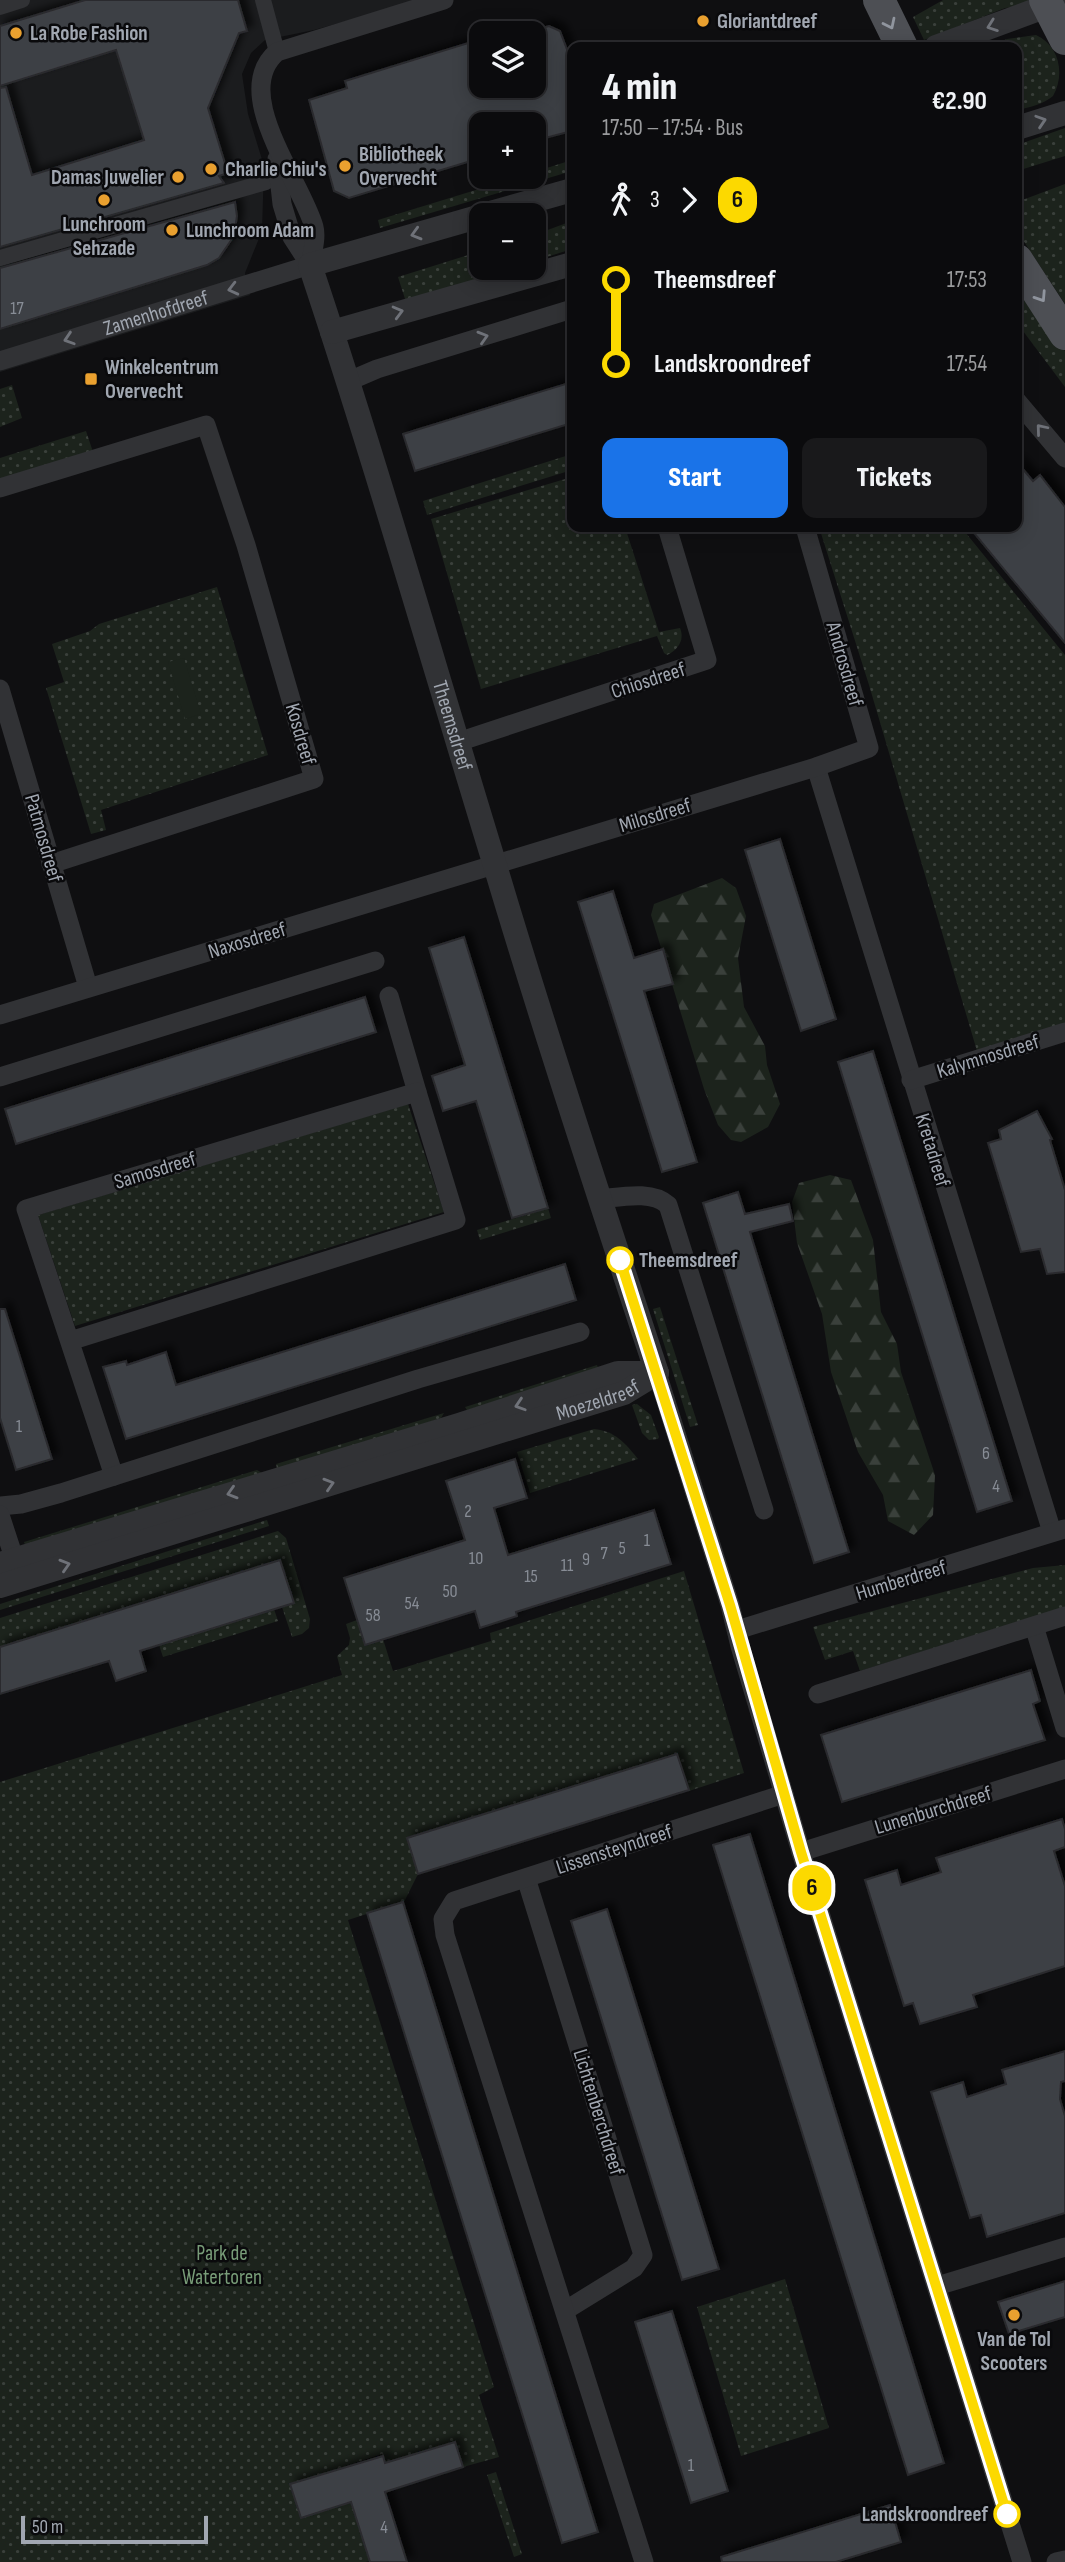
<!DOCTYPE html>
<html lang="en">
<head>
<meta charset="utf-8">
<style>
	body { margin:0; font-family:"Sofia Sans Condensed",sans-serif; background:#19191b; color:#f1f3f6; height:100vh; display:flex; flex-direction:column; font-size:26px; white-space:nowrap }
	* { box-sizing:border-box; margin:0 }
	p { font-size:23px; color:#9a9b9d }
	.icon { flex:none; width:38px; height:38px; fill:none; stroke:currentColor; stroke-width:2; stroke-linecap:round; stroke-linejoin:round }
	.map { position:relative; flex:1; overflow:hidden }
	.panel { position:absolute; left:567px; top:42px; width:455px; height:490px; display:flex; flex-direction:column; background:#0b0b0d; border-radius:14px; box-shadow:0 4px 18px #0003,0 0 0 2px #2b2b2e }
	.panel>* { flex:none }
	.badge { padding:0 14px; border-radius:23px; font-size:24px; line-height:46px }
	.tools { position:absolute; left:469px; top:21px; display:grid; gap:14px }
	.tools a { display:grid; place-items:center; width:77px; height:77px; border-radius:14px; background:#0b0b0d; box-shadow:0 4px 18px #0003,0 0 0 2px #2b2b2e; font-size:35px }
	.scale { position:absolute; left:21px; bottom:18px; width:187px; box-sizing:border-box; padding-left:7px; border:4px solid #a1a7b1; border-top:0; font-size:19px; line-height:24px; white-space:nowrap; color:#a1a7b1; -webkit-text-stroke:5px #0a0a0c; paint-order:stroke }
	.map>.badge { position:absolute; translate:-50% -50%; box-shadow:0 0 0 4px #fff }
	.legs { display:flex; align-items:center; gap:10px; height:77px; padding:0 35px; font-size:23px }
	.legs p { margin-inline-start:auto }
	.overview { display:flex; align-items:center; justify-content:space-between; height:119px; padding:0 35px }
	h1 { font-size:38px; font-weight:800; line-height:52px }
	.primary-button { display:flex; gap:14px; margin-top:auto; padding:14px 35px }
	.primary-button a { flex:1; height:80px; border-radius:14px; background:#1a73e8; color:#fff; font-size:28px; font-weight:800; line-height:80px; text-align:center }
	.primary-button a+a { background:#19191b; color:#f1f3f6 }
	ul { padding:0 35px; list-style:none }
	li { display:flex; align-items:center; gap:24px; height:84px; font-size:26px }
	li i { display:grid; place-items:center; width:10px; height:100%; margin:0 9px; background:currentColor }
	li i::after { content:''; width:18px; height:18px; margin:-9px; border:5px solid; border-radius:50%; background:#0b0b0d }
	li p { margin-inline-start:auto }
	li:first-child i { background:linear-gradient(#0000 50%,currentColor 0) }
	li:last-child i { background:linear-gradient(currentColor 50%,#0000 0) }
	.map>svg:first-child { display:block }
	.built { fill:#1b1c1e }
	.green { fill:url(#green-dots) }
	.forest { fill:url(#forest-firs) }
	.pitch { fill:#1c231c }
	.building { fill:#3e3f44; stroke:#292a2d; stroke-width:2; filter:url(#shadow) }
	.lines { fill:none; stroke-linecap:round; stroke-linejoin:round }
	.pedestrian { stroke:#313235; stroke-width:16 }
	.minor { stroke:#313235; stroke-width:19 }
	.tertiary { stroke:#313235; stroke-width:24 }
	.primary { stroke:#4d4f54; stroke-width:32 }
	.oneway { stroke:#90959e }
	.oneway2 { stroke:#6f7279 }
	.line-1-casing { stroke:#fff; stroke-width:16 }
	.line-1 { stroke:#fcd900; stroke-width:10 }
	.poi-dot { fill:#e9a02f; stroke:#0a0a0c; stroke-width:2.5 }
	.stop-1-dot { fill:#fff; stroke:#fcd900; stroke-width:3.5 }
	.labels { text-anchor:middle; stroke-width:5; stroke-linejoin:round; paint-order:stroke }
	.number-label { font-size:18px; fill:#888d96 }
	.poi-label { font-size:21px; font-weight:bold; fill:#a1a7b1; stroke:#0a0a0c; text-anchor:start }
	.street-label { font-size:21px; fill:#a1a7b1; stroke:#0a0a0c }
	.stop-label { font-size:21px; font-weight:bold; fill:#a1a7b1; stroke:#0a0a0c; text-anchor:start }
	.park-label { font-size:21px; fill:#789c78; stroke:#0a0a0c }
</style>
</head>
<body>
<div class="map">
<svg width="1065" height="2562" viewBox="0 0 1065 2562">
	<defs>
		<pattern id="green-dots" width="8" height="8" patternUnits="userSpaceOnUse" patternTransform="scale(1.75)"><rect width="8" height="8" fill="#1c231c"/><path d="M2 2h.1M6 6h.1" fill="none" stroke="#3a403b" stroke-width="1.8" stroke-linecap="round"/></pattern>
		<pattern id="forest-firs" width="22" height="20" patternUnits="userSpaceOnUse" patternTransform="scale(1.75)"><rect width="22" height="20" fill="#1c231c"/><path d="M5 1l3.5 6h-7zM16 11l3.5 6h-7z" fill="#3a403b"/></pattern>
		<filter id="shadow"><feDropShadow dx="6" dy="-6" stdDeviation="3.5" flood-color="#0009"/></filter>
	</defs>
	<rect width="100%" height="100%" fill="#0f0f11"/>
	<!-- built -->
	<path class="built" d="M 0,0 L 423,0 L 314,30 L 265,40 L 251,53 L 242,74 L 248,114 L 264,166 L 262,231 L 245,273 L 250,295 L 0,372 Z"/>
	<!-- green -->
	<g class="green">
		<path d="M 943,0 L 1034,0 L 1036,4 L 1005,8 L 924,40 L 913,17 Z"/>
		<path d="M 1036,35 C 1060,46 1065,75 1053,96 C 1044,104 1028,108 1017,110 L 1017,47 L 988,47 L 1007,39 Z"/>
		<path d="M 1065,128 L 1065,156 L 1017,171 L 1017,145 Z"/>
		<path d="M 572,160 L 572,171 L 380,228 L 378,220 L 518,177 L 534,177 L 534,172 Z"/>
		<path d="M 1065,184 L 1065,304 L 1017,231 L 1017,202 Z"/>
		<path d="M 572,221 L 572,249 L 534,261 L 534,235 Z"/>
		<path d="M 481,251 L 481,268 L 513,268 L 406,302 L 398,277 Z"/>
		<path d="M 1017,280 L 1065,351 L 1065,387 L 1017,323 Z"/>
		<path d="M 12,385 L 22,418 L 0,427 L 0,389 Z"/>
		<path d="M 86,431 L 93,452 L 0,480 L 0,458 Z"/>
		<path d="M 572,454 L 572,470 L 427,515 L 423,501 Z"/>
		<path d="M 572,477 L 572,527 L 625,527 L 659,632 L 680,628 C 685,640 678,650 667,655 L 664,653 L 657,636 L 481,689 L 431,519 Z"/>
		<path d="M 819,527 L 961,527 L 1065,655 L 1065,1026 L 977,1051 L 869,685 Z"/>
		<path d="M 217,587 L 268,755 L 101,810 L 106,830 L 91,834 L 46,688 L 64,682 L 52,644 L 90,631 L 99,624 Z"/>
		<path d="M 408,1104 L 444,1212 L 75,1326 L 38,1215 Z"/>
		<path d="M 548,1208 L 551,1218 L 480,1240 L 477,1230 Z"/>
		<path d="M 660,1307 L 698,1425 L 690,1427 L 653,1309 Z"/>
		<path d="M 597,1365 L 599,1370 L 467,1410 L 465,1407 Z"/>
		<path d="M 637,1404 L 651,1415 L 659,1437 L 658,1439 L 649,1440 L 642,1433 L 632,1405 Z"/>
		<path d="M 444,1413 L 441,1418 L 278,1474 L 276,1464 Z"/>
		<path d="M 594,1429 C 615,1431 625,1443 638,1459 L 530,1493 L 517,1452 Z"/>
		<path d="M 257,1470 L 262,1473 L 25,1545 L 24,1542 Z"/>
		<path d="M 267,1520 L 269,1526 L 0,1610 L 0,1604 Z"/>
		<path d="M 278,1531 L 286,1538 L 310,1619 L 309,1628 L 302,1634 L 292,1637 L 282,1607 L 293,1603 L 280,1560 L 0,1647 L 0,1618 Z"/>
		<path d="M 1065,1565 L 1065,1607 L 860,1671 L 853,1651 L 825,1660 L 813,1627 L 1033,1568 Z"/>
		<path d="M 684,1571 L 744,1773 L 689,1791 L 677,1754 L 407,1837 L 418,1874 L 404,1902 L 348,1920 L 494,2387 L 479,2395 L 499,2457 L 463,2467 L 454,2442 L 385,2463 L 382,2454 L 291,2484 L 301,2518 L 363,2498 L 356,2518 L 368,2554 L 380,2559 L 365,2562 L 0,2562 L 0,1782 L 342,1675 L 337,1656 L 349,1645 L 350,1638 L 346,1624 L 357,1620 L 365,1645 L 383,1639 L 393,1671 L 491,1641 L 490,1633 Z"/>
		<path d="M 274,1609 L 278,1621 L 163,1657 L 159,1645 Z"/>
		<path d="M 785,2279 L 829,2428 L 741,2456 L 697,2307 Z"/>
		<path d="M 496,2472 L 522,2554 L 514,2557 L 487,2475 Z"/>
	</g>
	<!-- forest -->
	<g class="forest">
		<path d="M 722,878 L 736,888 L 746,916 L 738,958 L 744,1007 L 765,1046 L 767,1065 L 780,1104 L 768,1127 L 741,1142 L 731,1140 L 718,1125 L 704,1089 L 651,915 L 654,904 Z"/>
		<path d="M 830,1175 L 851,1180 L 873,1240 L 881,1312 L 897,1344 L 901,1372 L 935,1475 L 933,1515 L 914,1535 L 888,1521 L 883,1495 L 858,1452 L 831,1372 L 822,1314 L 797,1243 L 792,1202 L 799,1183 Z"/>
	</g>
	<!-- pitch -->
	<path class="pitch" d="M 184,658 L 201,714 L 185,719 L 168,662 Z"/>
	<!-- building -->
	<g class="building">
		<path d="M 85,0 L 238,0 L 247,31 L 239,33 L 208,108 L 228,173 L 219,176 L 224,183 L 0,247 L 0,88 L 6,87 L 32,175 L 144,140 L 116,50 L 0,86 L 0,26 Z"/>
		<path d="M 549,26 L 560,31 L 571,60 L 572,131 L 534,141 L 534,124 L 481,124 L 481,158 L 349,198 L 334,191 L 309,100 L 347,88 L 345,81 L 481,39 L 481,86 L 534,86 L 534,30 Z"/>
		<path d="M 235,202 L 237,216 L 234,236 L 219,258 L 207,265 L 0,329 L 0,268 Z"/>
		<path d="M 572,382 L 572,423 L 415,471 L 403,434 Z"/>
		<path d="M 1017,462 L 1033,481 L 1040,475 L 1065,507 L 1065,643 L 969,527 L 1017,527 Z"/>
		<path d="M 780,839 L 836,1019 L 801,1031 L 745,850 Z"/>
		<path d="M 613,891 L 634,958 L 663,949 L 673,984 L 644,991 L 697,1162 L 662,1172 L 578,902 Z"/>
		<path d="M 464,937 L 548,1208 L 512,1218 L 476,1101 L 443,1111 L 432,1076 L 465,1065 L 429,948 Z"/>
		<path d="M 365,997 L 376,1032 L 16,1144 L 5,1109 Z"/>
		<path d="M 873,1051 L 1012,1501 L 977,1512 L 838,1062 Z"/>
		<path d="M 1037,1111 L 1052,1139 L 1050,1140 L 1065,1190 L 1065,1272 L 1047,1274 L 1040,1249 L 1021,1252 L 988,1143 L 1001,1139 L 999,1130 Z"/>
		<path d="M 738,1192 L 745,1214 L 789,1204 L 793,1221 L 750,1232 L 849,1552 L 814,1563 L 703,1203 Z"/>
		<path d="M 565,1264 L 576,1300 L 126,1439 L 103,1367 L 126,1361 L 127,1365 L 166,1352 L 176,1385 Z"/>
		<path d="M 0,1309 L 5,1309 L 52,1459 L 16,1470 L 0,1418 Z"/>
		<path d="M 515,1459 L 527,1498 L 494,1508 L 508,1555 L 654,1510 L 671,1564 L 516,1612 L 517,1616 L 480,1628 L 475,1611 L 365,1645 L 344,1578 L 465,1540 L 446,1481 Z"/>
		<path d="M 280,1560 L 294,1603 L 140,1651 L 146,1671 L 116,1681 L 109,1661 L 0,1694 L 0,1647 Z"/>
		<path d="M 1031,1670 L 1040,1701 L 1033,1704 L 1045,1740 L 842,1802 L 821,1735 Z"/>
		<path d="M 677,1754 L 689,1790 L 418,1874 L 407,1838 Z"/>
		<path d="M 1062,1819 L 1065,1829 L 1065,1847 L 1054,1851 L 1065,1886 L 1065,1966 L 973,1995 L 977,2007 L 920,2024 L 913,2003 L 904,2006 L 865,1880 L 897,1870 L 901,1885 L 941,1872 L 936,1858 Z"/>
		<path d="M 750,1834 L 944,2463 L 908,2475 L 713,1845 Z"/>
		<path d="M 403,1902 L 598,2532 L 562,2543 L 367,1913 Z"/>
		<path d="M 607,1909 L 719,2269 L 682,2280 L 571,1921 Z"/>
		<path d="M 1065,2051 L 1065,2081 L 1061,2082 L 1060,2099 L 1065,2116 L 1065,2213 L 987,2237 L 981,2215 L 970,2218 L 931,2092 L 963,2082 L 967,2097 L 1006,2084 L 1002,2070 Z"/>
		<path d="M 1065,2281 L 1065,2317 L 1009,2334 L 998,2302 Z"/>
		<path d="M 672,2311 L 728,2491 L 691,2503 L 635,2322 Z"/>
		<path d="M 455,2442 L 463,2467 L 385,2492 L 407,2562 L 370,2562 L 351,2502 L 301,2518 L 290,2484 L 383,2456 L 385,2463 Z"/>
		<path d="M 890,2505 L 901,2542 L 836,2562 L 722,2562 L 721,2557 Z"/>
	</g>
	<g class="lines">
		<!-- pedestrian -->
		<g class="pedestrian">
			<path d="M 263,0 L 277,52"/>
			<path d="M 0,7 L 22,0"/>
			<path d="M 0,258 L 266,182"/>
		</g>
		<!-- minor -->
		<g class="minor">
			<path d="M 277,159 L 282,204 L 292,237 L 310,265"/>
			<path d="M 310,265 C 312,254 317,238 314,227 C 302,182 229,93 277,52 L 444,0"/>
			<path id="s1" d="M 0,361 L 310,265"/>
			<path d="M 349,381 L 377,369 L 572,309"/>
			<path d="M 1017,401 L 1065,458"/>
			<path d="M 0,488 L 206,425 L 246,545 L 314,779 L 51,864"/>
			<path d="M 0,689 L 88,987"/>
			<path d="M 458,742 L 707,660 L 667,527"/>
			<path d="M 816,767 L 1052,1532"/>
			<path d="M 389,996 L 417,1092"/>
			<path d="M 0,1015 L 816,767 L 869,748 L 805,527"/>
			<path d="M 0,1077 L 375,961"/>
			<path d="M 911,1080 L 1065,1032"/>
			<path d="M 600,1199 C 621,1197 652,1190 668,1205 L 764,1510"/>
			<path d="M 70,1341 L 456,1220 L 417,1092 L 26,1209 L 114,1476"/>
			<path d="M 657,1373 L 730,1605 L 740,1646 L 801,1852 L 1022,2562"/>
			<path d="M 0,1506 L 21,1504 L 61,1493 L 418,1379 L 580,1332"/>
			<path d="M 0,1515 L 18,1570"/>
			<path d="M 1034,1626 L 1065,1728"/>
			<path d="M 737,1630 L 1064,1529"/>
			<path d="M 818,1694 L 1065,1616"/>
			<path d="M 801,1852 L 1065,1769"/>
			<path d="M 526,1878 L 643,2255 L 634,2268 L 566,2310"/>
			<path d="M 937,2286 L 1065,2247"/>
			<path d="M 644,2562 L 445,1935 L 443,1919 L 454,1901 L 784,1794"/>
			<path d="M 1056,2562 L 1065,2560"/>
		</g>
		<!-- tertiary -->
		<g class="tertiary">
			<path d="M 936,47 L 1047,6 L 1065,2"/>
			<path d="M 1017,128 L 1065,113"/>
			<path d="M 483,215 L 572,190"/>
			<path id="s2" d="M 481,216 L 310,265 C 376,463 433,663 494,862 C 545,1033 601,1203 657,1373"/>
			<path d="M 332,332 L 572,264"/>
			<path d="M 0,1564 L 459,1425 L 618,1373 L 656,1373"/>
			<path id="s3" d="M 0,1586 L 624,1393 L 657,1373"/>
		</g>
		<!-- primary -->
		<g class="primary">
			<path d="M 879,0 L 902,47"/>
			<path d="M 1045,0 L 1065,39"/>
			<path d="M 1017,260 L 1065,334"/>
		</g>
	</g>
	<!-- one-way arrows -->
	<defs><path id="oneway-chevron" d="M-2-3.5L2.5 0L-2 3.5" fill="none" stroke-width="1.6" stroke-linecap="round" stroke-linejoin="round" transform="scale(1.75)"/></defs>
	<g class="oneway">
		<use href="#oneway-chevron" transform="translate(890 24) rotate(64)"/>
		<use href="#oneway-chevron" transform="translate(1041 297) rotate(57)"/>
	</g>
	<g class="oneway2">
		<use href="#oneway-chevron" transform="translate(992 26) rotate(160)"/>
		<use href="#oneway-chevron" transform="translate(1041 121) rotate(-18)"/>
		<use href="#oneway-chevron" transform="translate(416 234) rotate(164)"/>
		<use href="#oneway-chevron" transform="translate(233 289) rotate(166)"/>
		<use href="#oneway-chevron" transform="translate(398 312) rotate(-15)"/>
		<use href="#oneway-chevron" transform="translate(483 337) rotate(-17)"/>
		<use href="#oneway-chevron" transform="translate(69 339) rotate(162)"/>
		<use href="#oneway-chevron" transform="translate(1041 429) rotate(-130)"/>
		<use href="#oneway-chevron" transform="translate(520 1405) rotate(162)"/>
		<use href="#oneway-chevron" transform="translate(329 1484) rotate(-17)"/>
		<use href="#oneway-chevron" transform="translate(232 1493) rotate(163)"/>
		<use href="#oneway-chevron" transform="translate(65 1565) rotate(-17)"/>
	</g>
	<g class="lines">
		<defs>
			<path id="line-1" d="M 620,1260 L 730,1605 L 801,1852 L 1007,2514"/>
		</defs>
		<!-- line-1 casing -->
		<use href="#line-1" class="line-1-casing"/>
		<!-- line-1 -->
		<use href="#line-1" class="line-1"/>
	</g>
	<!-- markers -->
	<g class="poi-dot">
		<circle cx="703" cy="21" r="7"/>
		<circle cx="16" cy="33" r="7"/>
		<circle cx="345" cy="166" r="7"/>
		<circle cx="211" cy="169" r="7"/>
		<circle cx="178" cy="177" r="7"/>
		<circle cx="104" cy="200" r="7"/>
		<circle cx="172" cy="230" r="7"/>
		<rect x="84" y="372" width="14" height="14" rx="3.5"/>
		<circle cx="1014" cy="2315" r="7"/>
	</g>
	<g class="stop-1-dot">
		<circle cx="620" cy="1260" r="12"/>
		<circle cx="1007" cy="2514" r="12"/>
	</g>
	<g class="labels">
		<!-- number labels -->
		<g class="number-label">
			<text x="17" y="314">17</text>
			<text x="19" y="1432">1</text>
			<text x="986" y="1459">6</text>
			<text x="996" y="1492">4</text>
			<text x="468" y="1517">2</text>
			<text x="647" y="1546">1</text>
			<text x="622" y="1554">5</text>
			<text x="604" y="1559">7</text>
			<text x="476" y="1564">10</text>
			<text x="586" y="1565">9</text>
			<text x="567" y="1571">11</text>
			<text x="531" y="1582">15</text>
			<text x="450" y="1597">50</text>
			<text x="412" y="1609">54</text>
			<text x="373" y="1621">58</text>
			<text x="691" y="2471">1</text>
			<text x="384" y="2533">4</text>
		</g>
		<!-- poi labels -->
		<g class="poi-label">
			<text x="717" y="28">Gloriantdreef</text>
			<text x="30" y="40">La Robe Fashion</text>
			<text x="359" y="161">Bibliotheek<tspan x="359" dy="24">Overvecht</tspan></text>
			<text x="225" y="176">Charlie Chiu's</text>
			<text x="164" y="184" text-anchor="end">Damas Juwelier</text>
			<text x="104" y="231" text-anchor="middle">Lunchroom<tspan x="104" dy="24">Sehzade</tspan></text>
			<text x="186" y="237">Lunchroom Adam</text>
			<text x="105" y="374">Winkelcentrum<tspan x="105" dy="24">Overvecht</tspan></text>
			<text x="1014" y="2346" text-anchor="middle">Van de Tol<tspan x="1014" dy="24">Scooters</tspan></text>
		</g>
		<!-- street labels -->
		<g class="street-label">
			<text dy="7" stroke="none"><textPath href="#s1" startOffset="163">Zamenhofdreef</textPath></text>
			<text transform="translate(845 664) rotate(74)" y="7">Androsdreef</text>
			<text transform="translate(648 680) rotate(-18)" y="7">Chiosdreef</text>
			<text dy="7" stroke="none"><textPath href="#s2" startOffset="660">Theemsdreef</textPath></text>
			<text transform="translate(301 734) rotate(74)" y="7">Kosdreef</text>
			<text transform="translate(655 815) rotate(-17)" y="7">Milosdreef</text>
			<text transform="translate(44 838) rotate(74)" y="7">Patmosdreef</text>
			<text transform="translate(247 940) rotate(-17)" y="7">Naxosdreef</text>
			<text transform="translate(988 1056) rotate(-17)" y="7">Kalymnosdreef</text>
			<text transform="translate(933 1150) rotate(73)" y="7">Kretadreef</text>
			<text transform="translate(155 1170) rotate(-17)" y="7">Samosdreef</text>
			<text dy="7" stroke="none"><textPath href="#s3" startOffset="626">Moezeldreef</textPath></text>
			<text transform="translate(901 1580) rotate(-17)" y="7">Humberdreef</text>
			<text transform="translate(933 1810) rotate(-17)" y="7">Lunenburchdreef</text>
			<text transform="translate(614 1849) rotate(-18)" y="7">Lissensteyndreef</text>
			<text transform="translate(599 2112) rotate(73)" y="7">Lichtenberchdreef</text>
		</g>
		<!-- stop labels -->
		<g class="stop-label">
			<text x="639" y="1267">Theemsdreef</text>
			<text x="988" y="2521" text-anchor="end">Landskroondreef</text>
		</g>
		<!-- park labels -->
		<g class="park-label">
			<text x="222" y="2260">Park de<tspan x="222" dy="24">Watertoren</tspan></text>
		</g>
	</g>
</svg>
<div class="tools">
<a><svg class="icon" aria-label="layers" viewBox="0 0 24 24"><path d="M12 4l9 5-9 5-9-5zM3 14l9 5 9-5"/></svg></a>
<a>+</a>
<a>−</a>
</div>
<div class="scale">50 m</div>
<b class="badge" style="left:812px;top:1888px;background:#fcd900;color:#111">6</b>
<section class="panel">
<div class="overview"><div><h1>4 min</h1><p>17:50 – 17:54 · Bus</p></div><b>€2.90</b></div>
<div class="legs"><svg class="icon" aria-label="walk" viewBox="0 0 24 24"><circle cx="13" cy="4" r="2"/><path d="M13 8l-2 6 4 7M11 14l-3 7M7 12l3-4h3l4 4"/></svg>3<svg class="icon" aria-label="forward" viewBox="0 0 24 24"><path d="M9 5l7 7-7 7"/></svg><b class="badge" style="background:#fcd900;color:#111">6</b></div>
<ul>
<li><i style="color:#fcd900"></i><b>Theemsdreef</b><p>17:53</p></li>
<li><i style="color:#fcd900"></i><b>Landskroondreef</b><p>17:54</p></li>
</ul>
<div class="primary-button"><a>Start</a><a>Tickets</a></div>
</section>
</div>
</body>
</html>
